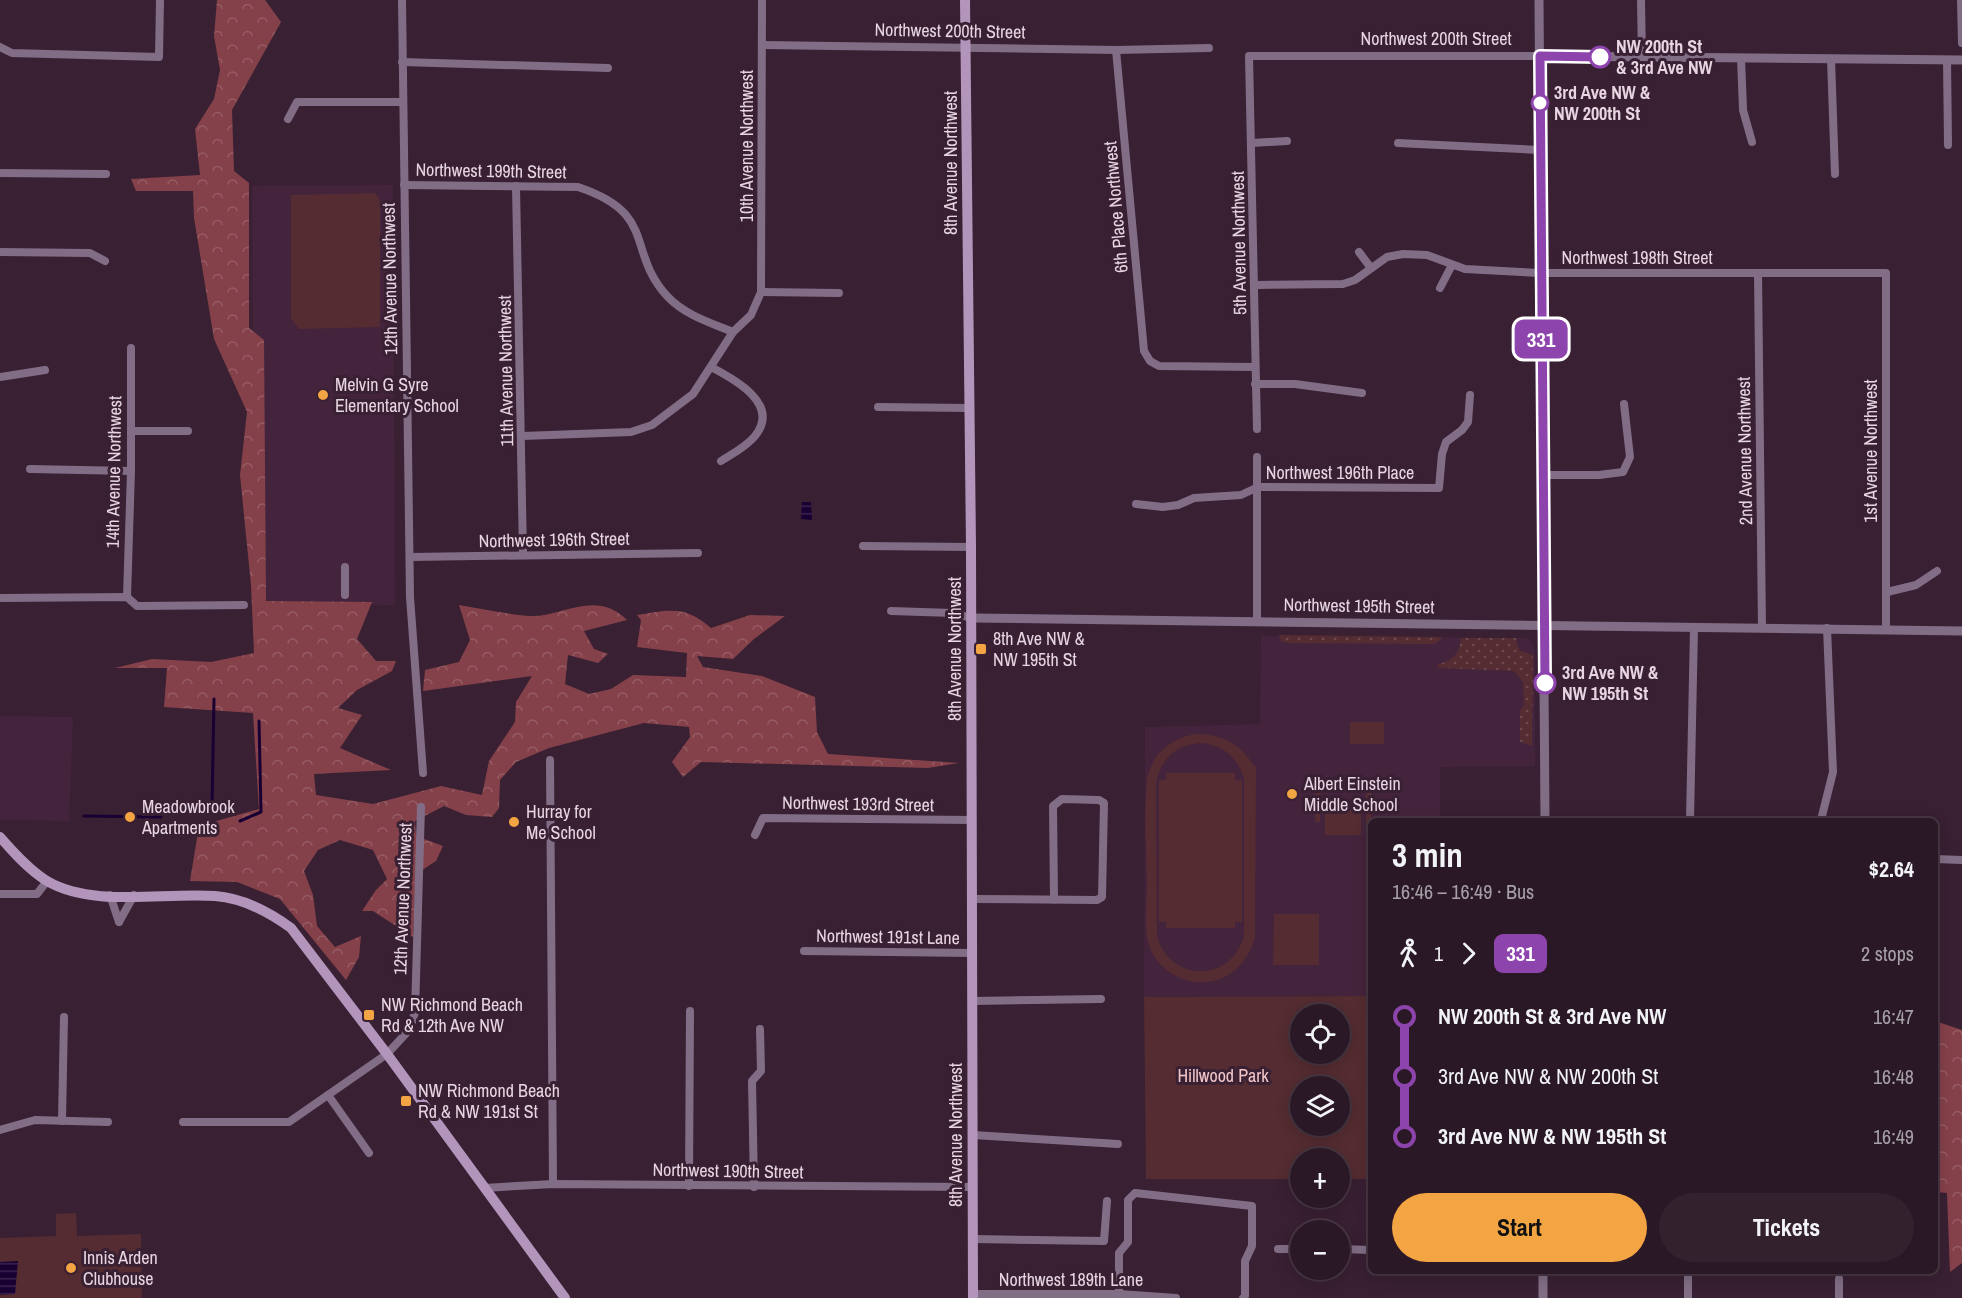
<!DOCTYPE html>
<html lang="en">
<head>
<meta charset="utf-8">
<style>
	body { margin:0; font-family:"Archivo Narrow",sans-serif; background:#33212e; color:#f1f3f6; height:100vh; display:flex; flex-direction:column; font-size:22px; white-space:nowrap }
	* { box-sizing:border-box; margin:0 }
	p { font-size:20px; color:#a6a0a7 }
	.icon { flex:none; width:33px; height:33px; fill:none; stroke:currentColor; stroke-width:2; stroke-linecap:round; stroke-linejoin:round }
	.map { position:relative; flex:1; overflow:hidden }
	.sheet { position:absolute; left:1368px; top:818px; width:570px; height:456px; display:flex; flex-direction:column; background:#2b1826; border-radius:9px; box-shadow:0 3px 15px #0003,0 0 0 2px #473743 }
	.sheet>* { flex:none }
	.badge { padding:0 12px; border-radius:9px; font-size:21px; line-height:39px }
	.tools { position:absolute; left:1290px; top:1004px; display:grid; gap:12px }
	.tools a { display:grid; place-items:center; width:60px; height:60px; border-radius:50%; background:#2b1826; box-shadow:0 3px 15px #0003,0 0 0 2px #473743; font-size:30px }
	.map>.badge { position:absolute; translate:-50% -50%; box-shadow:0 0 0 3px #fff }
	.legs { display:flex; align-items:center; gap:9px; height:66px; padding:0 24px; font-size:20px }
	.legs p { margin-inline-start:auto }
	.summary { display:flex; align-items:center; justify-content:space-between; height:102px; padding:0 24px }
	h1 { font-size:33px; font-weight:800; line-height:45px }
	.action { display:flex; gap:12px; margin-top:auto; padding:12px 24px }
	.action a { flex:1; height:69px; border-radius:36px; background:#f3a443; color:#111; font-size:24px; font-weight:800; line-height:69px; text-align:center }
	.action a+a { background:#33212e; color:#f1f3f6 }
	ul { padding:0 24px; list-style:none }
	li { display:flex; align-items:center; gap:21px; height:60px; font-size:22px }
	li i { display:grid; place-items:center; width:9px; height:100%; margin:0 8px; background:currentColor }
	li i::after { content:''; width:15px; height:15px; margin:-8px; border:4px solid; border-radius:50%; background:#2b1826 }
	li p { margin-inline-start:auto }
	li:first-child i { background:linear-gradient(#0000 50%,currentColor 0) }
	li:last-child i { background:linear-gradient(currentColor 50%,#0000 0) }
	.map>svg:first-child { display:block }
	.built { fill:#44243c }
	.green { fill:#542c31; fill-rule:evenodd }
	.forest { fill:url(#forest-crowns) }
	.garden { fill:url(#garden-dots) }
	.water { fill:url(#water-rules) }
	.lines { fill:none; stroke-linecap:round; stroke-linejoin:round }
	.stream { stroke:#190033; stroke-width:3 }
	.minor { stroke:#816e86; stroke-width:8 }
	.tertiary { stroke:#816e86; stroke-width:9 }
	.secondary { stroke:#b395bb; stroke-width:10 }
	.line-1-casing { stroke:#fff; stroke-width:14 }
	.line-1 { stroke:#8e44ad; stroke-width:9 }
	.stop-1-dot { fill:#fff; stroke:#8e44ad; stroke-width:3 }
	.poi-dot { fill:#f3a443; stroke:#392033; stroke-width:2 }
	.labels { text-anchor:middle; stroke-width:6; stroke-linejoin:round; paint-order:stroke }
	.street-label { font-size:18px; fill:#e7d6e2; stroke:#392033 }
	.stop-label { font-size:18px; font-weight:bold; fill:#e7d6e2; stroke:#392033; text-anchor:start }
	.poi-label { font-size:18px; fill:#e7d6e2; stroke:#392033; text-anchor:start }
	.park-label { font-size:18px; fill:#f2c6c9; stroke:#392033 }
</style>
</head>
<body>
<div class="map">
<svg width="1962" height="1298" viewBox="0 0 1962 1298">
	<defs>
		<pattern id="forest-crowns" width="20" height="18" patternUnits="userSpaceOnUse" patternTransform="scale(1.5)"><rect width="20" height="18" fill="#85414a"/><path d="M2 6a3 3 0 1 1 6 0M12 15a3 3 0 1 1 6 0" fill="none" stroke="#965c64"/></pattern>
		<pattern id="garden-dots" width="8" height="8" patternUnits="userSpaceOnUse" patternTransform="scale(1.5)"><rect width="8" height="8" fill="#542c31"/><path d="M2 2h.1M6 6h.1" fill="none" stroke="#6d4a4f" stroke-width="1.8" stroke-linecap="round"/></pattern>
		<pattern id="water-rules" width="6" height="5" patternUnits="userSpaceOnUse" patternTransform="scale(1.5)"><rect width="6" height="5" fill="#190033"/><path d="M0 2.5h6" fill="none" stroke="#3a2450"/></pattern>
	</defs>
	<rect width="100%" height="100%" fill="#392033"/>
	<!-- built -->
	<g class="built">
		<path d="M 393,185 L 395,605 L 254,604 L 252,186 Z"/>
		<path d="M 1261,636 L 1526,638 L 1532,643 L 1535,653 L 1535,766 L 1440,767 L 1440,820 L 1371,820 L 1371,996 L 1144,997 L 1145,727 L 1260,724 Z"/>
		<path d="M 0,716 L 73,717 L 69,821 L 0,820 Z"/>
	</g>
	<!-- green -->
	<g class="green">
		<path d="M 375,193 L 380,200 L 380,327 L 299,329 L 291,318 L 291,195 Z"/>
		<rect x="1350" y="722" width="34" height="22"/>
		<path d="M 1196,734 C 1220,734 1242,744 1253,765 L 1256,766 L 1255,937 C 1249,958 1236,976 1213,981 C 1187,987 1160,972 1150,948 C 1143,929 1147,904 1147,884 C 1146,849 1144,814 1147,779 C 1153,753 1170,738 1196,734 ZM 1204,743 C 1225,747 1238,758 1244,779 L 1244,936 C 1231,983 1170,983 1157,936 L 1156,787 C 1158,760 1177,743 1204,743 Z"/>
		<path d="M 1166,773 L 1235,773 L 1235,780 L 1242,780 L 1242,922 L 1235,922 L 1235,928 L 1166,928 L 1166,922 L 1159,922 L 1159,780 L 1166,780 Z"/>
		<rect x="1325" y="809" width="36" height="26"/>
		<path d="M 1274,914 L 1319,914 L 1319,965 L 1273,965 Z"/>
		<path d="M 1371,996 L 1371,1179 L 1340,1179 L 1340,1158 L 1300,1158 L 1300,1179 L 1146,1179 L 1144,997 ZM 1300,1014 L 1340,1014 L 1340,1053 L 1300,1053 ZM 1300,1086 L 1340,1086 L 1340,1125 L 1300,1125 Z"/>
		<path d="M 76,1213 L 77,1236 L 141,1234 L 142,1298 L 0,1298 L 0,1238 L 56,1236 L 56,1214 Z"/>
	</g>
	<!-- forest -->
	<g class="forest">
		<path d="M 217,0 L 265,0 L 281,22 L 232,110 L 234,171 L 249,183 L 249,328 L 264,340 L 266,601 L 372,602 L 357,639 L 376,661 L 396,661 L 392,671 L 357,690 L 338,708 L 362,715 L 340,748 L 391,770 L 314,774 L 316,795 L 373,804 L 441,786 L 482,795 L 489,761 L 515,722 L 516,702 L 532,676 L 423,691 L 425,670 L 459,662 L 470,640 L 459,605 C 482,609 506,614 529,616 C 560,618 596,588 627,620 L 584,631 L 594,649 L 608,654 L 598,663 L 568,655 L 565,684 L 589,694 L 611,689 L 633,675 L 686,677 L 687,653 L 637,647 L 641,620 L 637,615 C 670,610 685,605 711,628 L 750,615 L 785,616 L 754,639 L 733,659 L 697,656 L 703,667 L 762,676 L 815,697 L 817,732 L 828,754 L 959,763 L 928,768 L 701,762 L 683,777 L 672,762 L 690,737 L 689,727 L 644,723 L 549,748 L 516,762 L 500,780 L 499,808 L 492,817 L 466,815 L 444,806 L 415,821 L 416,836 L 443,846 L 436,861 L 416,874 L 413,937 L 373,911 L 362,911 L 376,890 L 387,879 L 373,850 L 340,840 L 318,850 L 304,871 L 313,895 L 317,926 L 335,947 L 361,936 L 359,957 L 346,980 L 280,899 L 237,882 L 190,881 L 199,826 L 259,809 L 253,713 L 164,707 L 167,668 L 115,668 L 152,659 L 211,662 L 254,653 L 251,585 L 240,475 L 247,412 L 214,339 L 194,218 L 193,191 L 136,191 L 131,179 L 200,175 L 195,129 L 214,99 L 220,70 L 214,36 Z"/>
		<path d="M 1935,1021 L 1962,1030 L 1962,1263 L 1950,1272 L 1947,1193 L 1935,1192 Z"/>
	</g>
	<!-- garden -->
	<g class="garden">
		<path d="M 1279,635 L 1441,637 L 1441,639 L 1435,644 L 1287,643 L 1281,641 Z"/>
		<path d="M 1461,638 L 1516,638 L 1519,650 L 1533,655 L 1532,746 L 1520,742 L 1520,710 L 1524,705 L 1523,682 L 1514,671 L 1438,668 L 1438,664 C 1453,661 1460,653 1461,638 Z"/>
		<rect x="1366" y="786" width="5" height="41"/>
		<path d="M 1316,787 L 1321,787 L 1320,822 L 1315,822 Z"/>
	</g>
	<!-- water -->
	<g class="water">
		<path d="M 802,502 L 811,502 L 812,520 L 801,519 Z"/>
		<path d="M 18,1261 L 15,1294 L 0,1295 L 0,1262 Z"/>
	</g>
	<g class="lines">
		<!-- stream -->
		<g class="stream">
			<path d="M 212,807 L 214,699"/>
			<path d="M 84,816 L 161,817"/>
			<path d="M 240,821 L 261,812 L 259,721"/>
		</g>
		<!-- minor -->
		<g class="minor">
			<path d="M 402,0 L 410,597 L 423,773"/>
			<path d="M 1641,0 L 1642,57"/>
			<path d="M 1961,0 L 1962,43"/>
			<path d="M 762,45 L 1116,50 L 1209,48"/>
			<path d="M 0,47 L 12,53 L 159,57 L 160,0"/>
			<path d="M 1116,50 L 1144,351 L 1150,361 L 1159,366 L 1255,367"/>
			<path d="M 1741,58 L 1743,110 L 1752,142"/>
			<path d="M 1831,59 L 1835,174"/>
			<path d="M 1947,60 L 1948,145"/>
			<path d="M 402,62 L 608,68"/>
			<path d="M 288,119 L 297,102 L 403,102"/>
			<path d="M 1252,143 L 1287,141"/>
			<path d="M 1398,143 L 1540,150"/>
			<path d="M 0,173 L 106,174"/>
			<path d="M 404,185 L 578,187 C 659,214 625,251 668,297 C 685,315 711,323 733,332"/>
			<path d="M 516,186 L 523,554"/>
			<path d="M 0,252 L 90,253 L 105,261"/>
			<path d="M 1359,252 L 1371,268"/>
			<path d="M 1758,273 L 1762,628"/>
			<path d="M 1255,285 L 1343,284 L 1355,280 L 1387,257 L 1403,254 L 1427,255 L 1465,269 L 1540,273 L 1886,273 L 1886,629"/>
			<path d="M 1440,288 L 1452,265"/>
			<path d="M 761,292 L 839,293"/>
			<path d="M 711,367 C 734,379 781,404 755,436 C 746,447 732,454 721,461"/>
			<path d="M 0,377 L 45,370"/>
			<path d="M 1255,384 L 1295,384 L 1362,393"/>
			<path d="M 878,407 L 969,408"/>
			<path d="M 1257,429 L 1249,56 L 1540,56"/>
			<path d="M 131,431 L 188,431"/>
			<path d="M 523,436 L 631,432 L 652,425 L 693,394 L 733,332 L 751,315 L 761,292 L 762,0"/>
			<path d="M 30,469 L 131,471"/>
			<path d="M 1543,475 L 1599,475 L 1623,472 L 1630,457 L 1624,404"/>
			<path d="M 1136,504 L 1163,507 L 1178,505 L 1194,498 L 1241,495 L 1258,487 L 1439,488 L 1442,454 L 1446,442 L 1462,430 L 1468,422 L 1470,395"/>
			<path d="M 863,546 L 971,547"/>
			<path d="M 410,557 L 698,553"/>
			<path d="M 345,567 L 345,595"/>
			<path d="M 1887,592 L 1916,585 L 1937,571"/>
			<path d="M 127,597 L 131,471 L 131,348"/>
			<path d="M 0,598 L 127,597 L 137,606 L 244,605"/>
			<path d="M 891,611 L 953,613 L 971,618"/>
			<path d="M 1257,621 L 1257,457"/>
			<path d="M 550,760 L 553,1184"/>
			<path d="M 1690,820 L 1694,628"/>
			<path d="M 1821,820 L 1833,772 L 1827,628"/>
			<path d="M 755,835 L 763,818 L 972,820"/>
			<path d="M 1935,859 L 1962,860"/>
			<path d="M 0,894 L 37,894 L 47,881"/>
			<path d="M 110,895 L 119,922"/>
			<path d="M 972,899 L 1097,900 L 1102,897 L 1104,803 L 1099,800 L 1062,799 L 1053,806 L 1054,900"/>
			<path d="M 119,922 L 134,895"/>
			<path d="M 804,951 L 972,953"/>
			<path d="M 972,1001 L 1101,999"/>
			<path d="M 328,1095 L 369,1153"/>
			<path d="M 62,1121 L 64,1017"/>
			<path d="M 183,1122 L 289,1122 L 387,1054 L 410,1029 L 415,1012 L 421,807"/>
			<path d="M 0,1130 L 35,1120 L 108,1122"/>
			<path d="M 973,1135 L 1118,1144"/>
			<path d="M 689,1186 L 690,1011"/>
			<path d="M 754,1187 L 752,1081 L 761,1071 L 760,1029"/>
			<path d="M 484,1188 L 553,1184 L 972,1187"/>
			<path d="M 972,1239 L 1104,1241 L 1107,1201"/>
			<path d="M 1278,1249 L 1300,1249"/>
			<path d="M 1340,1249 L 1371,1250"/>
			<path d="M 973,1294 L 1119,1294 L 1176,1298"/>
			<path d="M 1119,1294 L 1119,1253 L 1128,1242 L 1128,1200 L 1135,1193 L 1252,1206 L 1252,1246 L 1245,1261 L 1245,1296 L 1243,1298"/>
			<path d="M 1688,1298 L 1688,1270"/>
			<path d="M 1839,1298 L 1839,1279"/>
		</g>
		<!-- tertiary -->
		<g class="tertiary">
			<path d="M 1539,0 L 1545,820"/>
			<path d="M 1540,56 L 1962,60"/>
			<path d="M 971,618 L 1962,631"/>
			<path d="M 1543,1298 L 1543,1270"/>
		</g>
		<!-- secondary -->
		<g class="secondary">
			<path d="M 965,0 L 971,547 L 973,1298"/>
			<path d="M 0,837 C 13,852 29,870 47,881 C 93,908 164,892 215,896 C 243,898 269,912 291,928 L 387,1054 L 565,1298"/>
		</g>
	</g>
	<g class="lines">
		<defs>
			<path id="line-1" d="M 1545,683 L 1540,56 L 1600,57"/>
		</defs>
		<!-- line-1 casing -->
		<use href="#line-1" class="line-1-casing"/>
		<!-- line-1 -->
		<use href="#line-1" class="line-1"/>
	</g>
	<!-- markers -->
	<g class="stop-1-dot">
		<circle cx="1600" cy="57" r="10"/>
		<circle cx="1540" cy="103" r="8"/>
		<circle cx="1545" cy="683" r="10"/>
	</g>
	<g class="poi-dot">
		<circle cx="323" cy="395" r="6"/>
		<rect x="975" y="643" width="12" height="12" rx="3"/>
		<circle cx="1292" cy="794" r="6"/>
		<circle cx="130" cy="817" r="6"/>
		<circle cx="514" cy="822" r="6"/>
		<rect x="363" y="1009" width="12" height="12" rx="3"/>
		<rect x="400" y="1095" width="12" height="12" rx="3"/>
		<circle cx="71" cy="1268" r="6"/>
	</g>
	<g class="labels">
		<!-- street labels -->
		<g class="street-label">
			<text transform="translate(950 31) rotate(1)" y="6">Northwest 200th Street</text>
			<text x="1436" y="45">Northwest 200th Street</text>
			<text transform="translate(747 146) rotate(-90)" y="6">10th Avenue Northwest</text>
			<text transform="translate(951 163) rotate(-90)" y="6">8th Avenue Northwest</text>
			<text transform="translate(491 171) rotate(1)" y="6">Northwest 199th Street</text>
			<text transform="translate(1116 207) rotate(-95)" y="6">6th Place Northwest</text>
			<text transform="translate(1239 243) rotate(-91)" y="6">5th Avenue Northwest</text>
			<text x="1637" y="264">Northwest 198th Street</text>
			<text transform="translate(390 279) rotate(-91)" y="6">12th Avenue Northwest</text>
			<text transform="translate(506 371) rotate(-91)" y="6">11th Avenue Northwest</text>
			<text transform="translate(1745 451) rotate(-91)" y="6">2nd Avenue Northwest</text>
			<text transform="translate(1871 451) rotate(-90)" y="6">1st Avenue Northwest</text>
			<text transform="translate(114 472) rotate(-89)" y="6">14th Avenue Northwest</text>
			<text x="1340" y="479">Northwest 196th Place</text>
			<text transform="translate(554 540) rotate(-1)" y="6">Northwest 196th Street</text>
			<text transform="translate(1359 606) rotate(1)" y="6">Northwest 195th Street</text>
			<text transform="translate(955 649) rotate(-90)" y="6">8th Avenue Northwest</text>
			<text transform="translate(858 804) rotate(1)" y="6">Northwest 193rd Street</text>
			<text transform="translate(403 899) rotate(-88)" y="6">12th Avenue Northwest</text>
			<text transform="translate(888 937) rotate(1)" y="6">Northwest 191st Lane</text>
			<text transform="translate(956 1135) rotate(-90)" y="6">8th Avenue Northwest</text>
			<text transform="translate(728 1171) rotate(1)" y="6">Northwest 190th Street</text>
			<text x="1071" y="1286">Northwest 189th Lane</text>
		</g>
		<!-- stop labels -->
		<g class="stop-label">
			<text x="1616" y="53">NW 200th St<tspan x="1616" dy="21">&amp; 3rd Ave NW</tspan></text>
			<text x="1554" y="99">3rd Ave NW &amp;<tspan x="1554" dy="21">NW 200th St</tspan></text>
			<text x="1562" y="679">3rd Ave NW &amp;<tspan x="1562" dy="21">NW 195th St</tspan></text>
		</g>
		<!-- poi labels -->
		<g class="poi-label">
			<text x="335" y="391">Melvin G Syre<tspan x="335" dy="21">Elementary School</tspan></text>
			<text x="993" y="645">8th Ave NW &amp;<tspan x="993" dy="21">NW 195th St</tspan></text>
			<text x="1304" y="790">Albert Einstein<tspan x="1304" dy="21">Middle School</tspan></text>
			<text x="142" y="813">Meadowbrook<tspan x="142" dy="21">Apartments</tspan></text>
			<text x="526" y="818">Hurray for<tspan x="526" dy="21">Me School</tspan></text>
			<text x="381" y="1011">NW Richmond Beach<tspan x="381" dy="21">Rd &amp; 12th Ave NW</tspan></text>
			<text x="418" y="1097">NW Richmond Beach<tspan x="418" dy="21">Rd &amp; NW 191st St</tspan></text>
			<text x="83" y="1264">Innis Arden<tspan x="83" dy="21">Clubhouse</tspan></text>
		</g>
		<!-- park labels -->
		<g class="park-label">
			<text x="1223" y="1082">Hillwood Park</text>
		</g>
	</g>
</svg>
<div class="tools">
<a><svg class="icon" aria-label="locate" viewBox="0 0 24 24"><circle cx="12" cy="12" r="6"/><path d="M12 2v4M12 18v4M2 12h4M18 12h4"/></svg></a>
<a><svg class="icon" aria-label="layers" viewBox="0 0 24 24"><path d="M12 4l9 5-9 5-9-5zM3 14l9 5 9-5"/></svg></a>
<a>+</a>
<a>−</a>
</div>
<b class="badge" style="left:1541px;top:339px;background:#8e44ad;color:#fff">331</b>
<section class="sheet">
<div class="summary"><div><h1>3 min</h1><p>16:46 – 16:49 · Bus</p></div><b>$2.64</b></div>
<div class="legs"><svg class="icon" aria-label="walk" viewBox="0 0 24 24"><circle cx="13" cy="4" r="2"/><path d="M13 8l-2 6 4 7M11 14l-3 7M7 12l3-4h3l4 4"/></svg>1<svg class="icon" aria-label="forward" viewBox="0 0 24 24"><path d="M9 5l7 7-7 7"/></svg><b class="badge" style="background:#8e44ad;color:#fff">331</b><p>2 stops</p></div>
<ul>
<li><i style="color:#8e44ad"></i><b>NW 200th St &amp; 3rd Ave NW</b><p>16:47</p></li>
<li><i style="color:#8e44ad"></i><span>3rd Ave NW &amp; NW 200th St</span><p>16:48</p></li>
<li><i style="color:#8e44ad"></i><b>3rd Ave NW &amp; NW 195th St</b><p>16:49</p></li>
</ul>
<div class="action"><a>Start</a><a>Tickets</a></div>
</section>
</div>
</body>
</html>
